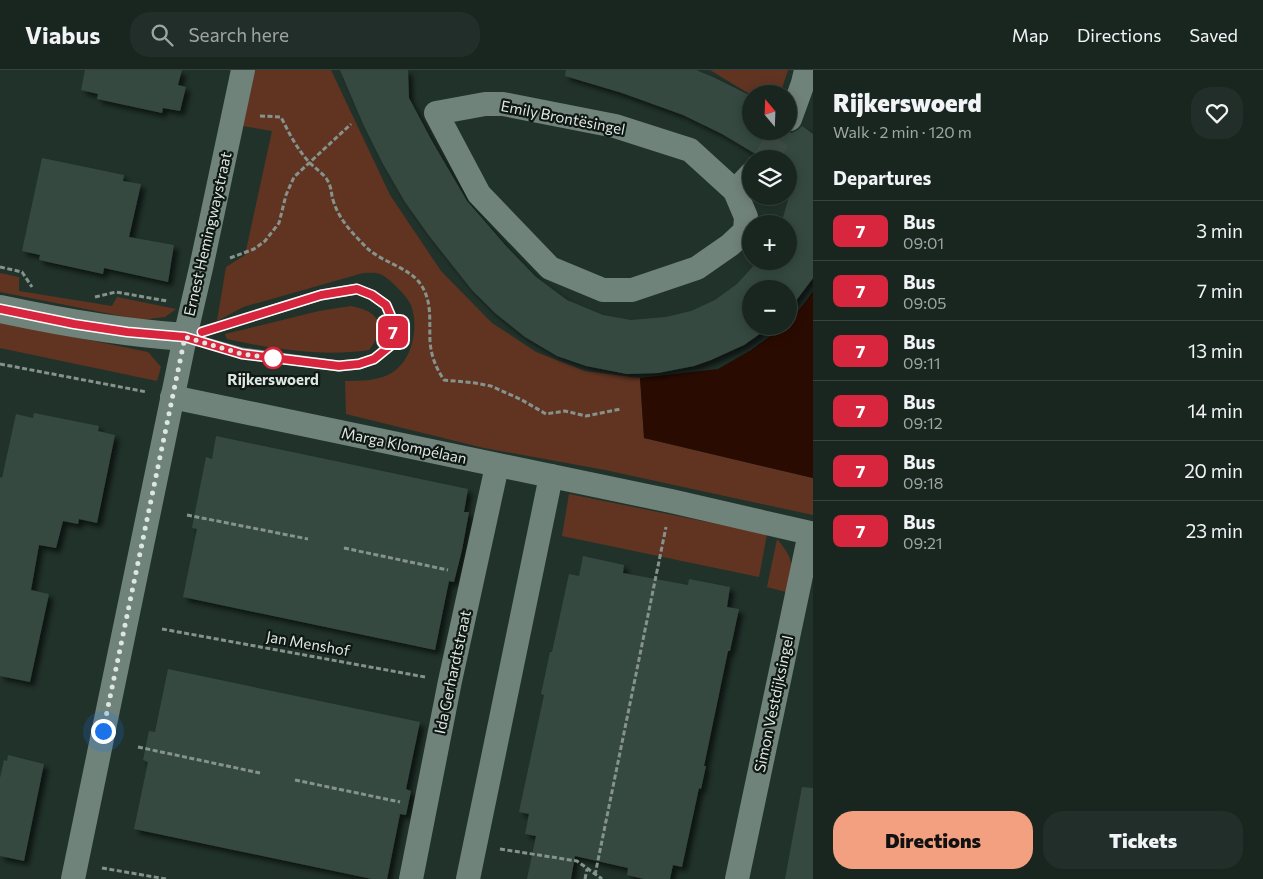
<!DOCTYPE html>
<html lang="en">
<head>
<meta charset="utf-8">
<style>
	body { margin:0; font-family:Commissioner,sans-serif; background:#222e29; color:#f1f3f6; height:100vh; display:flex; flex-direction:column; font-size:19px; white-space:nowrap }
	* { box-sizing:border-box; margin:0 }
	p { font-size:16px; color:#9fa5a5 }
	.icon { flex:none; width:28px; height:28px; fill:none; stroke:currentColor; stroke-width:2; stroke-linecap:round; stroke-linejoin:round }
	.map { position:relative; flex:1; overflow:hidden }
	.drawer { display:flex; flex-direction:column; background:#192620; width:450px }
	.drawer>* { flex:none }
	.badge { padding:0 10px; border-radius:8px; font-size:18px; line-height:32px }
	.needle { width:32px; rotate:341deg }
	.buttons { position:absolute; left:742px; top:15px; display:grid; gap:10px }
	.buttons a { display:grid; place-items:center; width:55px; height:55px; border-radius:50%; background:#192620; box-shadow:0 2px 12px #0003,0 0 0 1px #37433e; font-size:25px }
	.you { position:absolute; width:25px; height:25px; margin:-12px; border:4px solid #fff; border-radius:50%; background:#1a73e8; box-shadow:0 0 0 8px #1a73e833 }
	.map>.badge { position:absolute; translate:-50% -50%; box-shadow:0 0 0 2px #fff }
	h2 { padding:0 20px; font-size:19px; line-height:45px }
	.round { display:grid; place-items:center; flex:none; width:52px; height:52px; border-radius:20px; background:#222e29 }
	.overview { display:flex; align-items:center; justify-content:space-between; height:85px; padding:0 20px }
	h1 { font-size:24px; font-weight:800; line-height:38px }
	.primary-button { display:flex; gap:10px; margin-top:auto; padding:10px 20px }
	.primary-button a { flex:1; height:58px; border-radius:20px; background:#f2a07f; color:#111; font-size:20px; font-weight:800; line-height:58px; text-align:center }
	.primary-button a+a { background:#222e29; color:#f1f3f6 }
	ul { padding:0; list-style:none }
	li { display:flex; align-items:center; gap:15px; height:60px; padding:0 20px; border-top:1px solid #37433e }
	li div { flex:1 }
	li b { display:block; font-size:19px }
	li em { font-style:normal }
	li .badge { min-width:55px; font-weight:700; text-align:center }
	header { display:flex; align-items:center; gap:30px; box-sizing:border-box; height:70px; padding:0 25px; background:#192620; border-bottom:1px solid #37433e }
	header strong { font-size:24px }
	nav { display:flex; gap:28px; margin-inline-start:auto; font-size:18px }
	.search { width:350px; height:45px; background:#222e29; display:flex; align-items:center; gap:12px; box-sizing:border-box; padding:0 18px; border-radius:20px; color:#9fa5a5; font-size:19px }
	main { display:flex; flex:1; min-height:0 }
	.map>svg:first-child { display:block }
	.green { fill:#613422 }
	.water { fill:#290b01 }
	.building { fill:#364840; filter:url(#shadow) }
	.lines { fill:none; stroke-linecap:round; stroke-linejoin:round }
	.street-tunnel { stroke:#3d4d46; stroke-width:24; stroke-dasharray:24 12; stroke-linecap:butt }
	.path { stroke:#86938d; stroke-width:3; stroke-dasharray:5 2.5; stroke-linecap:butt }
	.lane { stroke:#70837b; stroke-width:11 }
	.street { stroke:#70837b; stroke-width:24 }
	.secondary { stroke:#70837b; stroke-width:28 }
	.line-casing { stroke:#fff; stroke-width:11 }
	.line { stroke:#d7263d; stroke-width:8 }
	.walk { stroke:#dde7e2; stroke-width:5; stroke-dasharray:0 9 }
	.stop-dot { fill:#fff; stroke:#d7263d; stroke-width:2.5 }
	.labels { text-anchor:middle; stroke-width:4.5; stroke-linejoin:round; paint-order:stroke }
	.street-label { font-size:15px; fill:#dde7e2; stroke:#101815 }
	.stop-label { font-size:15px; font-weight:bold; fill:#dde7e2; stroke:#101815 }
</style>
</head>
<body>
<header>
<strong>Viabus</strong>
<div class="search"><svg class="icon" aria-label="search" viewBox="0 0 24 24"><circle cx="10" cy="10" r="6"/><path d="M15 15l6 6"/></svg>Search here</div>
<nav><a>Map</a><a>Directions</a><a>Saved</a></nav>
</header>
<main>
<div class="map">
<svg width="813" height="809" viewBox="0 0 813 809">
	<defs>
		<filter id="shadow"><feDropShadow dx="4.5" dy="4.5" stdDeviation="2.5" flood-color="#0009"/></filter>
	</defs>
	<rect width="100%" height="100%" fill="#21322b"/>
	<!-- green -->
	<g class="green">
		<path d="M 255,0 L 331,0 L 390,125 L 441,201 L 492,253 L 536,282 L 585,301 L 640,308 L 644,368 L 813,408 L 813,445 L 605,400 L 484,378 L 346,344 L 345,311 C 360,311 380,311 393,302 C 413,289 419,256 411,235 C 407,226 390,209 382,205 C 377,202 368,203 363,203 L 243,237 L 217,251 L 226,197 L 245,185 L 272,61 L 243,56 Z"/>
		<path d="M 710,0 L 788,0 L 780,24 L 751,24 L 751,25 Z"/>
		<path d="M 0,203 L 19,207 L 19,221 L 112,236 L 117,227 L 176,239 L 165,247 L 141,250 L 0,222 Z"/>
		<path d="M 351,236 C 379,241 388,256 369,280 C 324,287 271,279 227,269 L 225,264 L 319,241 Z"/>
		<path d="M 0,252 L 148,282 L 161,297 L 157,311 L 0,278 Z"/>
		<path d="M 569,424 L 767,464 L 759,507 L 562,466 Z"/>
		<path d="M 777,469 C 796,492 792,494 786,522 L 767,517 Z"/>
	</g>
	<!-- water -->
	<path class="water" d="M 813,221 L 813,408 L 644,368 L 640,308 L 718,299 L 751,280 L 784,256 L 789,256 L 789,252 L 806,231 Z"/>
	<!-- building -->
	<g class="building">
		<path d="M 85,0 L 182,0 L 178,15 L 186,17 L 180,41 L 163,38 L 162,43 L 97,29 L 98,24 L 81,20 Z"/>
		<path d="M 340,0 L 408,0 L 409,28 L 432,71 L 467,131 L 506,176 L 536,207 L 567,230 L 603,245 L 631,250 L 666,247 L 691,241 L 715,230 L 737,214 L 758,191 L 789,191 L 789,154 L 781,154 L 789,127 L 789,89 L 764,89 L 722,64 L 683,45 L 622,23 L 565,6 L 566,0 L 696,0 L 713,7 L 751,26 L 751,61 L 792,63 L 798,60 L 802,56 L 813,64 L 813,208 L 789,240 L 789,219 L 751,219 L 751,256 L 771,256 L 744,275 L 711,290 L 694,296 L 658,303 L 627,304 L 586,296 L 557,286 L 525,267 L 495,243 L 472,220 L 430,167 L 405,132 L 383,94 L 364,56 Z"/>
		<path d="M 42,88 L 124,105 L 123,111 L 141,114 L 129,167 L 174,175 L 168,212 L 104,198 L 103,204 L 39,190 L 40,185 L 22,181 Z"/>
		<path d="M 34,343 L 99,356 L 98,361 L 115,365 L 97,453 L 79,449 L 78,454 L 63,451 L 56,478 L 39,475 L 31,520 L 49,524 L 30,612 L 0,606 L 0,407 L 2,408 L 16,344 L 33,348 Z"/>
		<path d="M 216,366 L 468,419 L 464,442 L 469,442 L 462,480 L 454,512 L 449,511 L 435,580 L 183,527 L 197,459 L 192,458 L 195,442 L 206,387 L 212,389 Z"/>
		<path d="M 583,486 L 624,495 L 623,503 L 688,515 L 689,509 L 730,517 L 727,537 L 739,539 L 730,581 L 728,581 L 704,696 L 706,696 L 701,719 L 699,718 L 682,797 L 673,795 L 670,809 L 644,809 L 627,805 L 628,798 L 575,786 L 571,809 L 527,809 L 536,766 L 525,764 L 529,744 L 519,742 L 544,625 L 541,624 L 550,582 L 552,582 L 569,504 L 579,506 Z"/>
		<path d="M 168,599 L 420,652 L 406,719 L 411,721 L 406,745 L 400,744 L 387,809 L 372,809 L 134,759 L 148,692 L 143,690 L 149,661 L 155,662 Z"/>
		<path d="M 8,685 L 44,694 L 24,791 L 0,786 L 0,708 L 4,690 L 7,691 Z"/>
		<path d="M 802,717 L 813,718 L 813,809 L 785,809 Z"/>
	</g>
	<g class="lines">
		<!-- street-tunnel -->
		<path class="street-tunnel" d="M 765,89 L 784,61"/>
		<!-- path -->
		<g class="path">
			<path d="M 260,46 L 281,47 C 289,63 297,79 309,92 C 315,98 321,102 326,108 C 333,119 330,122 334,133 C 340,151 355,166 368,179 C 383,192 408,198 419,212 C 433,230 429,251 430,271 C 431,286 436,298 444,310 L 475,313 L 491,316 L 522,330 L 546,344 L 565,341 L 586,346 L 621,339"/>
			<path d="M 230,188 L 254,179 L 265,171 L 279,153 L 286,125 L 294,107 L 351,54"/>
			<path d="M 0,197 L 22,202 L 32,217"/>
			<path d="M 95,227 L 116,222 L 167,231"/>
			<path d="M 0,294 L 147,322"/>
			<path d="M 187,445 L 308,469"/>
			<path d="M 344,478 L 448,500"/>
			<path d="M 162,559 L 425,607"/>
			<path d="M 138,677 L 260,703"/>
			<path d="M 295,710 L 400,732"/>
			<path d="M 500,779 L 577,791 L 602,809"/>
			<path d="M 102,798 L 166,809"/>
			<path d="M 595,805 L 666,457"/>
			<path d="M 585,809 L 587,799"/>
		</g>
		<!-- lane -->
		<path class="lane" d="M 357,219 L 372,225 L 386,235 L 392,249 L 393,262 L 390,276 L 374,289 L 359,294 L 339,296 L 242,283 L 185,267 L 321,225 Z"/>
		<!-- street -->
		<g class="street">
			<path d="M 485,34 L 503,34 L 615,56 L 690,80 L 735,121 L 746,147 L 745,161 L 730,175 L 697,198 L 632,220 L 603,220 L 550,198 L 479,124 L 436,43 Z"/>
			<path d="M 790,49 L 803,13 L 806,0"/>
			<path d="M 735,121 L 751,104"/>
			<path d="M 172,327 L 671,431 L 810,463 L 737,809"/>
			<path d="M 73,809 L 185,267 L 201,198 L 243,0"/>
			<path d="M 411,809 L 450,611 L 497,396"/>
			<path d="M 468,809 L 551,406"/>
		</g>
		<!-- secondary -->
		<path class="secondary" d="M 0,239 C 61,252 122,263 185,267"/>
	</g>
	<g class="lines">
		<defs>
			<path id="line" d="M 0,239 L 74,254 L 127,262 L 185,267 L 242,284 L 339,296 L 359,294 L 374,289 L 390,276 L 393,262 L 392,249 L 386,235 L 372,225 L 357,219 L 321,225 L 202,262"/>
		</defs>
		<!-- line casing -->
		<use href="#line" class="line-casing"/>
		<!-- line -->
		<use href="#line" class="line"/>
		<!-- walk -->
		<path class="walk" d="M 103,661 L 185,267 L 242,284 L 273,288"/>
	</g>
	<!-- markers -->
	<circle class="stop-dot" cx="273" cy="288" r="10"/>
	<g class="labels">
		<!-- street labels -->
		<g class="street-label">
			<text transform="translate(563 48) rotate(11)" y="5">Emily Brontësingel</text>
			<text transform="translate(208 164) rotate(-77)" y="5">Ernest Hemingwaystraat</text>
			<text transform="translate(404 376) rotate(12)" y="5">Marga Klompélaan</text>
			<text transform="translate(308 574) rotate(10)" y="5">Jan Menshof</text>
			<text transform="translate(453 602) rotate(-78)" y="5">Ida Gerhardtstraat</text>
			<text transform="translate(774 634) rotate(-78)" y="5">Simon Vestdijksingel</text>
		</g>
		<!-- stop labels -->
		<g class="stop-label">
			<text x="273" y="315">Rijkerswoerd</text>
		</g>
	</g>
</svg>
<div class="buttons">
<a><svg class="needle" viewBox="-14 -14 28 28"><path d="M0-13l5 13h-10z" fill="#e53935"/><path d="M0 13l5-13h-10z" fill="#9fa5a5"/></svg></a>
<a><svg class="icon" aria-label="layers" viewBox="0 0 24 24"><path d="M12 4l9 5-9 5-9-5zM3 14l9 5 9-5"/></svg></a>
<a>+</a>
<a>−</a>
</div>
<div class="you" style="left:103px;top:661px"></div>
<b class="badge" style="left:393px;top:262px;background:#d7263d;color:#fff">7</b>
</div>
<section class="drawer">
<div class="overview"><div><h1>Rijkerswoerd</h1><p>Walk · 2 min · 120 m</p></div><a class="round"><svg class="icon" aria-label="heart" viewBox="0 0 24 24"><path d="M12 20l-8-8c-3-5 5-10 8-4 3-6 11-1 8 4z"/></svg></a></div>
<h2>Departures</h2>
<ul>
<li><span class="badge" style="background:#d7263d;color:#fff">7</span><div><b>Bus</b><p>09:01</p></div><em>3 min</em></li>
<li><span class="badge" style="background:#d7263d;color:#fff">7</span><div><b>Bus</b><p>09:05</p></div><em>7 min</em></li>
<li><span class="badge" style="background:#d7263d;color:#fff">7</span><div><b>Bus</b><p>09:11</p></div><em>13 min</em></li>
<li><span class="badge" style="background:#d7263d;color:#fff">7</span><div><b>Bus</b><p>09:12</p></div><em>14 min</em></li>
<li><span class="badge" style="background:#d7263d;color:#fff">7</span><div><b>Bus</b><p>09:18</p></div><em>20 min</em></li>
<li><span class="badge" style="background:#d7263d;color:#fff">7</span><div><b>Bus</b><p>09:21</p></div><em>23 min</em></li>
</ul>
<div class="primary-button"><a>Directions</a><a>Tickets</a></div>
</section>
</main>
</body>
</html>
